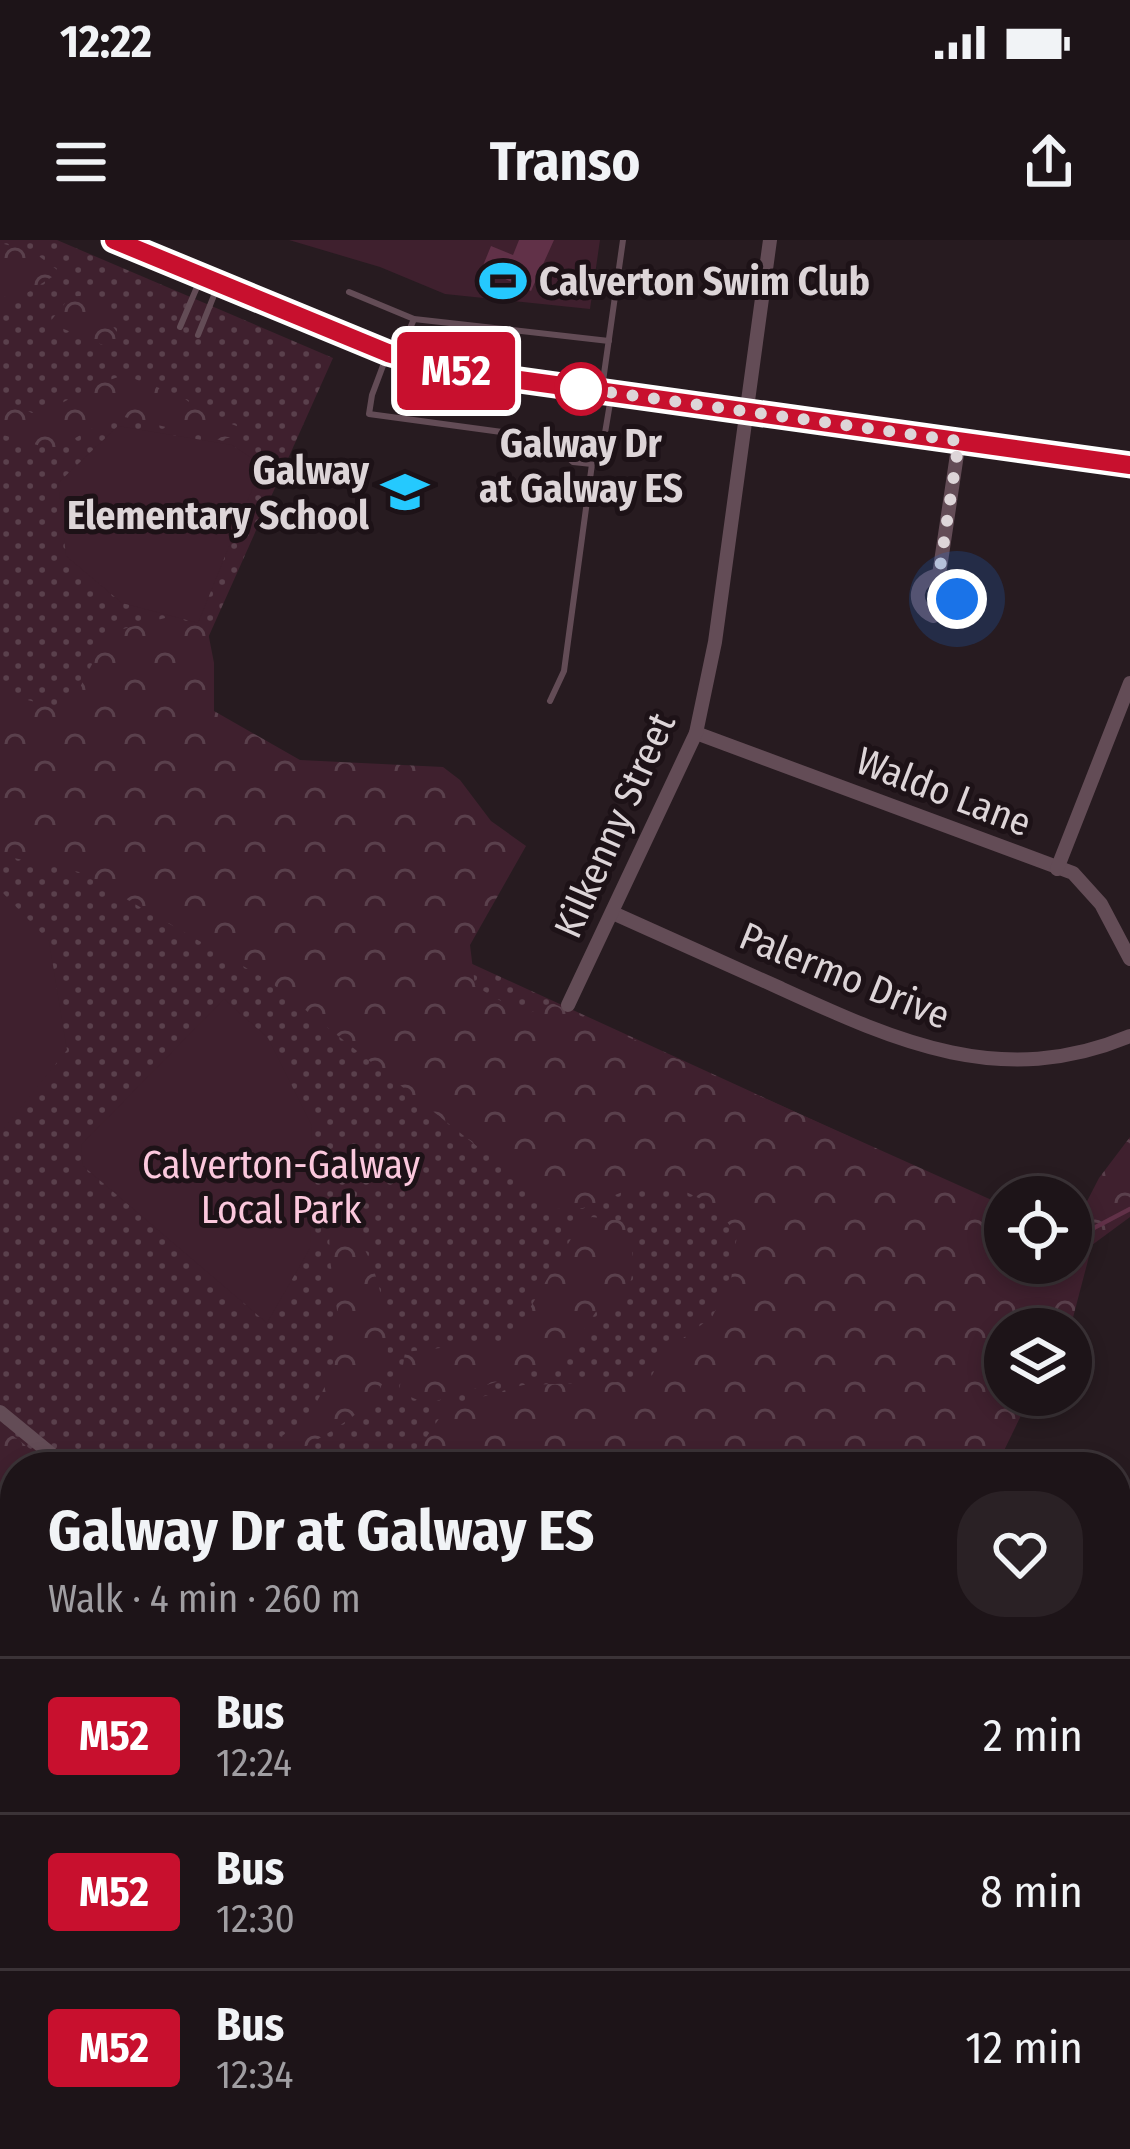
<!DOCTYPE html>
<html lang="en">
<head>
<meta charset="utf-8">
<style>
	body { margin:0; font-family:"Fira Sans Condensed",sans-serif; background:#2a2125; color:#f1f3f6; height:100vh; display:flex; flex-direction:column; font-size:45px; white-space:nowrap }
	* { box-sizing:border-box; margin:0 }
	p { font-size:39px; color:#a09ea2 }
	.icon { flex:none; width:66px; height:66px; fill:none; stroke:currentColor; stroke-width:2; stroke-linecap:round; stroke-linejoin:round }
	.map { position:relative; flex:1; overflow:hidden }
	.sheet { position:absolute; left:0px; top:1212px; width:1131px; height:699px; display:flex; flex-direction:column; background:#1d1418; border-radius:48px 48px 0 0; box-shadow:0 6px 18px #0003,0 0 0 3px #3b3337 }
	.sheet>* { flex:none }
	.badge { padding:0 24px; border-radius:9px; font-size:42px; line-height:78px }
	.buttons { position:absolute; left:984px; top:936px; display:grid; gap:24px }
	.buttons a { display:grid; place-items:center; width:108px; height:108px; border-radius:50%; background:#1d1418; box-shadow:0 6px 18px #0003,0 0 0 3px #3b3337; font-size:60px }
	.you { position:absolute; width:60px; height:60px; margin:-30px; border:9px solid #fff; border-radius:50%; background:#1a73e8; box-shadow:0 0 0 18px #1a73e833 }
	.map>.badge { position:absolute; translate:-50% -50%; box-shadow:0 0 0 6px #fff }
	.round { display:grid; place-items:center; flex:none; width:126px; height:126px; border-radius:48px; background:#2a2125 }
	.head { display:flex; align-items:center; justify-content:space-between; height:204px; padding:0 48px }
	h1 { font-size:57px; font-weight:700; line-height:90px }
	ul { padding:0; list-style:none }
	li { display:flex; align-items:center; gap:36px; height:156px; padding:0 48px; border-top:3px solid #3b3337 }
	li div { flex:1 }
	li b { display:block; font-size:45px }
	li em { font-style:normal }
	li .badge { min-width:132px; font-weight:700; text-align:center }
	.status { display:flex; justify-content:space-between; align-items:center; height:84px; padding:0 60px; background:#1d1418; direction:ltr }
	.status svg { height:33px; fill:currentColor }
	header { display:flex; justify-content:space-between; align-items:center; height:156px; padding:0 48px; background:#1d1418; font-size:54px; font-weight:700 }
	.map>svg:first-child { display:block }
	.grass { fill:url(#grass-dots) }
	.forest { fill:url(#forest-crowns) }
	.garden { fill:#3f202e }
	.water { fill:#613148 }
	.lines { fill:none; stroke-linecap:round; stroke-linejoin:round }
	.stream { stroke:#613148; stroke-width:4.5 }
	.service { stroke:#634c56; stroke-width:6 }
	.minor { stroke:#634c56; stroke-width:14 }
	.tertiary { stroke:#634c56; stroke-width:16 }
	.line-casing { stroke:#fff; stroke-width:27 }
	.line { stroke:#c8102e; stroke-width:18 }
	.walk { stroke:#ddd5d8; stroke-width:12; stroke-dasharray:0 21.6 }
	.stop-dot { fill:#fff; stroke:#c8102e; stroke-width:6 }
	.labels { text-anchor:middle; stroke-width:10; stroke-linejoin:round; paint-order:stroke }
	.poi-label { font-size:39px; font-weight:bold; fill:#ddd5d8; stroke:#1d1217; text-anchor:start }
	.stop-label { font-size:39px; font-weight:bold; fill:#ddd5d8; stroke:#1d1217 }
	.street-label { font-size:39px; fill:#ddd5d8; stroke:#1d1217 }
	.park-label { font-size:39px; fill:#fbc8dd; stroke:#1d1217 }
</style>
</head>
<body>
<div class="status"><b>12:22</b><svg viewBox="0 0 49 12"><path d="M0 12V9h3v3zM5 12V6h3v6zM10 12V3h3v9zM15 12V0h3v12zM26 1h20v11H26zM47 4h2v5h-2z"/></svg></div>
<header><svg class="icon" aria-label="menu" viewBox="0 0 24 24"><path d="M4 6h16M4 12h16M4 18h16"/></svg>Transo<svg class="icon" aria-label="share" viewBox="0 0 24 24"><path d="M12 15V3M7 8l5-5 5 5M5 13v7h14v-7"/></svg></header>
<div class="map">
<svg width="1130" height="1909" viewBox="0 0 1130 1909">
	<defs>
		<pattern id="grass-dots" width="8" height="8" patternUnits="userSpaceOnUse" patternTransform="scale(3)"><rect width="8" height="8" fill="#3f202e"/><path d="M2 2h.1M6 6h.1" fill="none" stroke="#5a404c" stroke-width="1.8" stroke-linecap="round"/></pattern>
		<pattern id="forest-crowns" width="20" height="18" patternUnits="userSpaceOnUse" patternTransform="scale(3)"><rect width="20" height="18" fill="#3f202e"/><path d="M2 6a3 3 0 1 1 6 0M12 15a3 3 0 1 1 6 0" fill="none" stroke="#5a404c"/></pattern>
	</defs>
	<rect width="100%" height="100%" fill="#271b20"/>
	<!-- grass -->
	<g class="grass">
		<path d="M 0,0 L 57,0 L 333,118 L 132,568 L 1005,968 L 1005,1089 L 962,1227 L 15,1227 L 15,1355 L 0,1345 Z"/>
		<path d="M 0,1457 L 15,1468 L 15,1618 L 0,1628 Z"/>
	</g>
	<!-- forest -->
	<g class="forest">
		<path d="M 0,3 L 32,11 L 60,32 L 17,59 L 0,56 Z"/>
		<path d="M 90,55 L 122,99 L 120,112 L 49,83 L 70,57 Z"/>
		<path d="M 124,135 L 181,156 L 204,173 L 239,187 L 236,196 L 220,200 L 116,175 L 54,210 L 0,194 L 0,159 L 32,173 L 49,170 L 95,145 Z"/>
		<path d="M 165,378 L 207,387 L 214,423 L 214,471 L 300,520 L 443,527 L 460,540 L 491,581 L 526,606 L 470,705 L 475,746 L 525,775 L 552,763 L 1005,966 L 1005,1023 L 1071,1023 L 1071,972 L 1082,971 L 1099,938 L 1130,897 L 1130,977 L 1092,1005 L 1070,1089 L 1005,1089 L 1005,1155 L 1031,1155 L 996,1227 L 406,1227 L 447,1167 L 523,1145 L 649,1141 L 664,1112 L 712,1077 L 731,1040 L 737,995 L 715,966 L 680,949 L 625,951 L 583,968 L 556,969 L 269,741 L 79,632 L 0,615 L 0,453 L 55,467 L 78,451 L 101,407 L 123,389 Z"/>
		<path d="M 328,963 C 341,980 360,997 368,1016 C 383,1047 399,1124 377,1153 C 356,1180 320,1197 292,1215 L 282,1196 L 310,1175 L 334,1129 L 339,1085 L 330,1019 Z"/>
		<path d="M 592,977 L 624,981 C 636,1016 638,1035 619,1066 L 600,1066 L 562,1121 L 427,1164 L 399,1152 L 405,1112 L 511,1100 L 578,987 Z"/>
		<path d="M 0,1186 L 54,1227 L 15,1227 L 15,1244 L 5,1243 L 0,1248 Z"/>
		<path d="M 0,1304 L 15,1314 L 15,1422 L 0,1412 Z"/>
		<path d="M 15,1548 L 15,1610 L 0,1618 L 0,1559 Z"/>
		<path d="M 346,1896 L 546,1896 L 531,1909 L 329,1909 Z"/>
		<path d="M 558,1896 L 628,1896 C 602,1909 585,1909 558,1896 Z"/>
	</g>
	<!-- garden -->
	<g class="garden">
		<path d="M 289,0 L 600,0 L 590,69 L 445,54 L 380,27 Z"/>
		<path d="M 118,186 L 232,205 L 262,225 L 198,383 L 122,363 L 66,316 L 58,243 Z"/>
		<path d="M 0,650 L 49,701 L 67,810 L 0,893 Z"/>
		<path d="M 224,759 L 268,798 L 312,886 L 310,1008 L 267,1083 L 83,926 L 81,905 Z"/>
	</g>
	<!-- water -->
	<g class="water">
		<path d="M 519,0 L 554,0 L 531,51 L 482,28 L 491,6 L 513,15 Z"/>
		<path d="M 0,1495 L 15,1503 L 15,1548 L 0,1559 Z"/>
	</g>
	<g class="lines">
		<!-- stream -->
		<path class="stream" d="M 1071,1000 L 1130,969"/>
		<!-- service -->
		<g class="service">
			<path d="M 349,52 L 414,79 L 609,101"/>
			<path d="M 180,87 L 200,40"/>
			<path d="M 198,95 L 217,48"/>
			<path d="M 399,114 L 414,79"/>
			<path d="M 387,115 L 372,155 L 369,174 L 546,198 L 573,222 L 592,224"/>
			<path d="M 602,148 L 623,0"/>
			<path d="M 550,461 L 564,431 L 592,224 L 601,217 L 611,157"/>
		</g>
		<!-- minor -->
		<g class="minor">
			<path d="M 939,335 L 951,341 L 957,359 L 951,370 L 933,376 C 910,365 914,339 939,335 L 959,201"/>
			<path d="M 696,493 L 1073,633 L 1101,664 L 1130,719"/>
			<path d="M 1057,629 L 1130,443"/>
			<path d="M 613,673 C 669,698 724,723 780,748 C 896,801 1002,850 1130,796"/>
			<path d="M 568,765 L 696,493 L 715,402 L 770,0"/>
			<path d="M 0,1172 L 67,1227"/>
			<path d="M 0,1442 L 15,1454"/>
			<path d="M 1116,1533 L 1130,1519"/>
			<path d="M 0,1736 L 15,1732"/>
			<path d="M 127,1896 L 151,1909"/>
			<path d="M 990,1896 L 994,1909"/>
			<path d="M 200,1909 L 221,1896"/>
			<path d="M 756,1909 L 768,1896"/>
		</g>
		<!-- tertiary -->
		<path class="tertiary" d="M 114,0 L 388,113 L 449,130 L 1130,225"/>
	</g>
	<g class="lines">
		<defs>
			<path id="line" d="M 114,0 L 388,113 L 448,130 L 1130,225"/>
		</defs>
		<!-- line casing -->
		<use href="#line" class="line-casing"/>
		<!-- line -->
		<use href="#line" class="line"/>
		<!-- walk -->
		<path class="walk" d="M 581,149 L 564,146 L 959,201 L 939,335 L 951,341 L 957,359"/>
	</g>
	<!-- icons -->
	<defs>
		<symbol id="stadium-bare" viewBox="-9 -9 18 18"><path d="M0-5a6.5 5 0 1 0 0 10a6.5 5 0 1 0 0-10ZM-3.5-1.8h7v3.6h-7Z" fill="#25c9fe" stroke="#1d1217" stroke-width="2.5" paint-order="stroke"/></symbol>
		<symbol id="school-bare" viewBox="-9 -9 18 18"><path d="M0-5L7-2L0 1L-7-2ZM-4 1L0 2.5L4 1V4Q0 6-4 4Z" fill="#25c9fe" stroke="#1d1217" stroke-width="2.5" paint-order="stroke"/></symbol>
	</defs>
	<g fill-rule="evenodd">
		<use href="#stadium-bare" x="470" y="8" width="66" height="66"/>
		<use href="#school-bare" x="372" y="219" width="66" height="66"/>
	</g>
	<!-- markers -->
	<circle class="stop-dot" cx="581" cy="149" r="24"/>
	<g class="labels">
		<!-- poi labels -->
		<g class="poi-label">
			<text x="539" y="55">Calverton Swim Club</text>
			<text x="369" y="244" text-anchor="end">Galway<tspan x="369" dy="45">Elementary School</tspan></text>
		</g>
		<!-- stop labels -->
		<g class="stop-label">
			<text x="581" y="217">Galway Dr<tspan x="581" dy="45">at Galway ES</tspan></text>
		</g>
		<!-- street labels -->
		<g class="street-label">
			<text transform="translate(944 551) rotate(21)" y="14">Waldo Lane</text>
			<text transform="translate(614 585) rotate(-66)" y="14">Kilkenny Street</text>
			<text transform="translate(845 735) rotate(22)" y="14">Palermo Drive</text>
		</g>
		<!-- park labels -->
		<g class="park-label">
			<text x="281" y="938">Calverton-Galway<tspan x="281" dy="45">Local Park</tspan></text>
		</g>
	</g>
</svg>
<div class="buttons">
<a><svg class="icon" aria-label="locate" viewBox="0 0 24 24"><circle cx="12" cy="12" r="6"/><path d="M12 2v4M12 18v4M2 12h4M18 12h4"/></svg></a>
<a><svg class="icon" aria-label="layers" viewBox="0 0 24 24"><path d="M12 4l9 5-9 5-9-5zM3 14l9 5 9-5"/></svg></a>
</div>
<div class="you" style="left:957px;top:359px"></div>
<b class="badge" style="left:456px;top:131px;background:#c8102e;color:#fff">M52</b>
<section class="sheet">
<div class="head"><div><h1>Galway Dr at Galway ES</h1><p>Walk · 4 min · 260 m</p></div><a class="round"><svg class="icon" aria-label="heart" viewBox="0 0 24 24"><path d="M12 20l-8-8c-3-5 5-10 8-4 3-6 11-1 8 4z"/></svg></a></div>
<ul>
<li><span class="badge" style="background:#c8102e;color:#fff">M52</span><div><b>Bus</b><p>12:24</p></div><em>2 min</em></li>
<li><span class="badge" style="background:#c8102e;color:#fff">M52</span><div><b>Bus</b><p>12:30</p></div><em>8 min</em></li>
<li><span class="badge" style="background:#c8102e;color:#fff">M52</span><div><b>Bus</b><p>12:34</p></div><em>12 min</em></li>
</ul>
</section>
</div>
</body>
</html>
